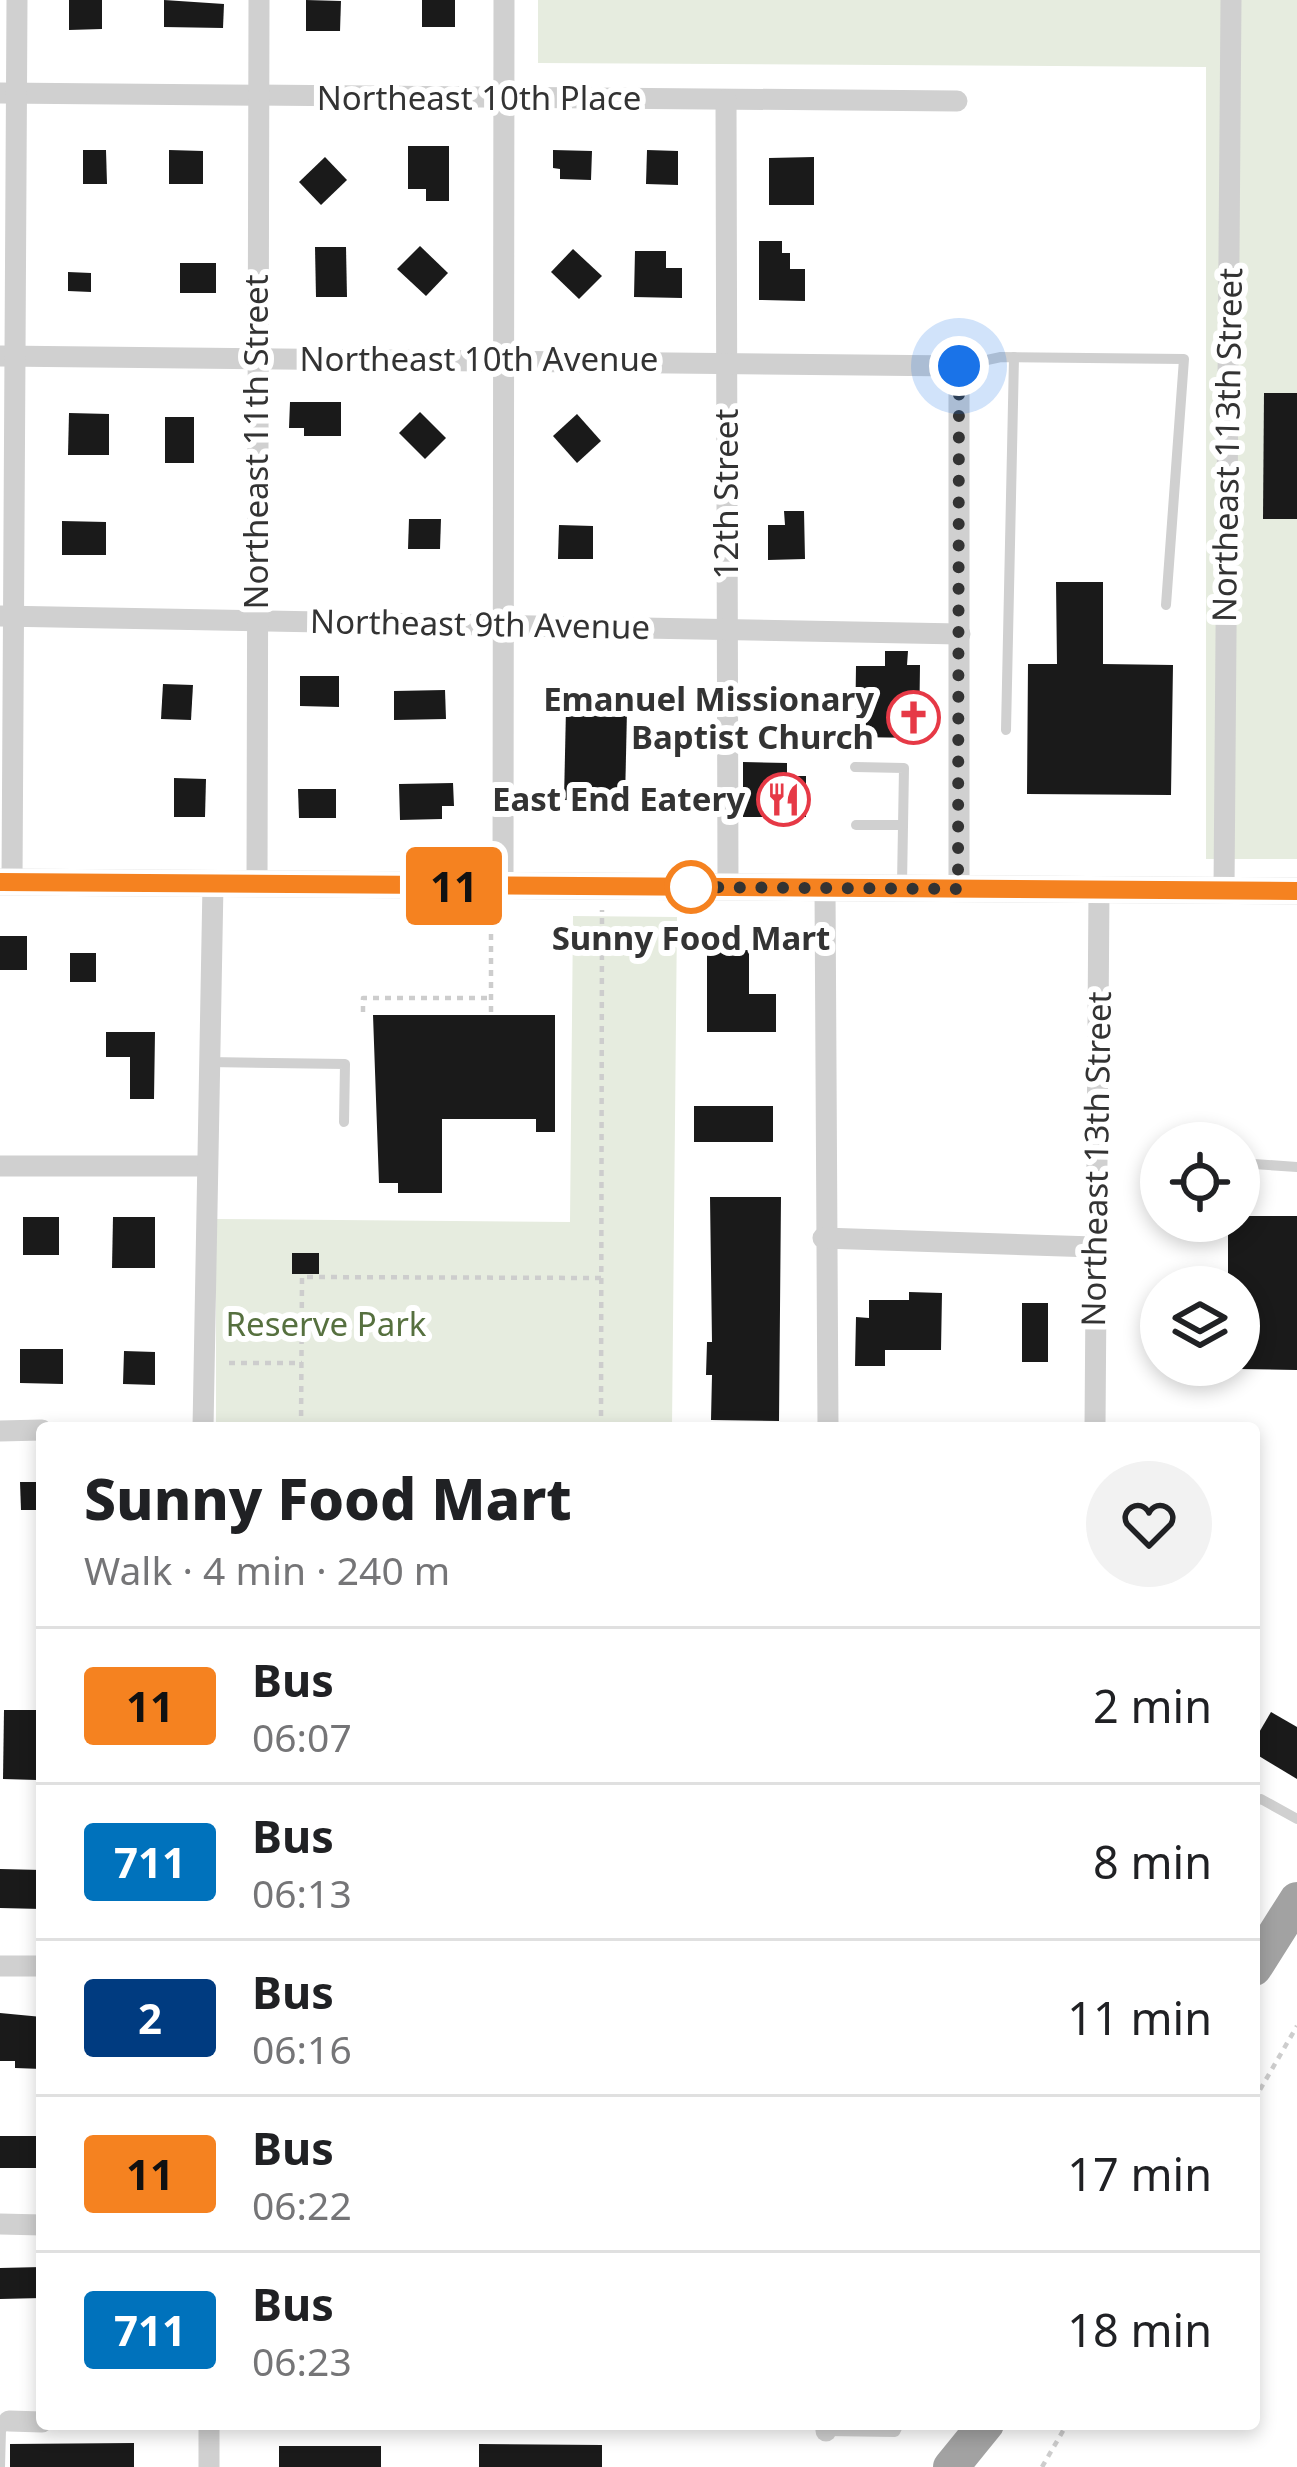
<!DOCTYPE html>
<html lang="en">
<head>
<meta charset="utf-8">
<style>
	body { margin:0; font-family:"Noto Sans",sans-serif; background:#f2f2f2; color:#202124; height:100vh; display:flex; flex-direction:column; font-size:45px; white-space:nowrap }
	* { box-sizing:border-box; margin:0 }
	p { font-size:39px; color:#757577 }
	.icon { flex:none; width:66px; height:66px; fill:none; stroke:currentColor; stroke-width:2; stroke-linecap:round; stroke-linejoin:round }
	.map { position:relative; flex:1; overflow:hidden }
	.drawer { position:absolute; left:36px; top:1422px; width:1224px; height:1008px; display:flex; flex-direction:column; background:#fff; border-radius:12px; box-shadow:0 6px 18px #0003 }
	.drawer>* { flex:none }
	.badge { padding:0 24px; border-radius:9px; font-size:42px; line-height:78px }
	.controls { position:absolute; left:1140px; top:1122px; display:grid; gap:24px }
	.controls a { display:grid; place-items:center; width:120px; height:120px; border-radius:50%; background:#fff; box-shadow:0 6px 18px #0003; font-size:60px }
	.you { position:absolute; width:60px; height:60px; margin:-30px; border:9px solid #fff; border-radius:50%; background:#1a73e8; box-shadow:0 0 0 18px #1a73e833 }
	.map>.badge { position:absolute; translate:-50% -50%; box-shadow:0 0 0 6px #fff }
	.round { display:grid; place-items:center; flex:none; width:126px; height:126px; border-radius:63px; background:#f2f2f2 }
	.summary { display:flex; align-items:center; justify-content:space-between; height:204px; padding:0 48px }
	h1 { font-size:57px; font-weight:800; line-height:90px }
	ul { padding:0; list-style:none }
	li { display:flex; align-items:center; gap:36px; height:156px; padding:0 48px; border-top:3px solid #e0e0e0 }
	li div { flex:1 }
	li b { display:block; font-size:45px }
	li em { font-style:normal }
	li .badge { min-width:132px; font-weight:700; text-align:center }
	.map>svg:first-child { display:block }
	.green { fill:#e6ecdf }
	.building { fill:#1a1a1a }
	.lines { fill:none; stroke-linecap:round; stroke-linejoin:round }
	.path { stroke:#cdcdcd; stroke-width:4.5; stroke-dasharray:6 6; stroke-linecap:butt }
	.service { stroke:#d0d0d0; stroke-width:10 }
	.minor { stroke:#d0d0d0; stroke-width:21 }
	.tertiary { stroke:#d0d0d0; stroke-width:27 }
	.trunk { stroke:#a2a2a2; stroke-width:36 }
	.line-casing { stroke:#fff; stroke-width:27 }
	.line { stroke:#f58220; stroke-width:18 }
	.walk { stroke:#333; stroke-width:12; stroke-dasharray:0 21.6 }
	.stop-dot { fill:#fff; stroke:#f58220; stroke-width:6 }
	.labels { text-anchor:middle; stroke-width:12; stroke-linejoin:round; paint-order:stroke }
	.street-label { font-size:33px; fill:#333; stroke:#fff }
	.poi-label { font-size:33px; font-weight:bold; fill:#333; stroke:#fff; text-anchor:end }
	.stop-label { font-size:33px; font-weight:bold; fill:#333; stroke:#fff }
	.park-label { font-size:33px; fill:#56703f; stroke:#fff }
</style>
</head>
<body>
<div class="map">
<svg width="1297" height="2467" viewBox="0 0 1297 2467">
	<rect width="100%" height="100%" fill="#fff"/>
	<!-- green -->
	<g class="green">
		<path d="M 538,0 L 1297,0 L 1297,859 L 1206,859 L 1206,67 L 538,63 Z"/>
		<path d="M 573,916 L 677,917 L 672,1428 L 216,1428 L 216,1219 L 570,1222 Z"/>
	</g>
	<!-- building -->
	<g class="building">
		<path d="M 69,0 L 102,0 L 102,29 L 69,30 Z"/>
		<path d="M 164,0 L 224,4 L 223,28 L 164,27 Z"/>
		<path d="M 306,0 L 341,1 L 340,31 L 306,31 Z"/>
		<rect x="422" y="0" width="33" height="27"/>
		<path d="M 408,146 L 449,146 L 449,201 L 426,201 L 426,189 L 408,189 Z"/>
		<path d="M 83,150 L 106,150 L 107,184 L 83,184 Z"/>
		<path d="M 169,150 L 203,151 L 203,184 L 169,184 Z"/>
		<path d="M 553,150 L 592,151 L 591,180 L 560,179 L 560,169 L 553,168 Z"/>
		<path d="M 647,150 L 678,151 L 678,185 L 646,184 Z"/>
		<path d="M 325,157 L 347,180 L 321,205 L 299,182 Z"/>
		<path d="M 814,157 L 814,205 L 769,205 L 769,158 Z"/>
		<path d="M 759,241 L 782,241 L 782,253 L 790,253 L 790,269 L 805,269 L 805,301 L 759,300 Z"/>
		<path d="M 420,246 L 448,273 L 426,296 L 397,269 Z"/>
		<path d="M 315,247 L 346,247 L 347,297 L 316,297 Z"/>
		<path d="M 573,249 L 602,276 L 579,299 L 551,272 Z"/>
		<path d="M 635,251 L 666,251 L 666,268 L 682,268 L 682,298 L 634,297 Z"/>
		<rect x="180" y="263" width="36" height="30"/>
		<path d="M 68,272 L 91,273 L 91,292 L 68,291 Z"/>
		<path d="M 1264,393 L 1297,393 L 1297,519 L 1263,519 Z"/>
		<path d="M 290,402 L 341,402 L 341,436 L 304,436 L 304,428 L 289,428 Z"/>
		<path d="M 420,412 L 446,438 L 425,459 L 399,433 Z"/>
		<path d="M 69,413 L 109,414 L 109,455 L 68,455 Z"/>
		<path d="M 577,414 L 601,441 L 577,463 L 553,436 Z"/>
		<rect x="165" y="417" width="29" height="46"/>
		<path d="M 784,511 L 804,511 L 805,559 L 768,560 L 768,525 L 785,525 Z"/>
		<path d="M 409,519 L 441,519 L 440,549 L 408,549 Z"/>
		<path d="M 62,521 L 106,522 L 106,555 L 62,555 Z"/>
		<path d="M 559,525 L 593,526 L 593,559 L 558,559 Z"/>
		<path d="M 1056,582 L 1103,582 L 1103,664 L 1173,665 L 1171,795 L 1027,794 L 1028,664 L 1057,664 Z"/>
		<path d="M 885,651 L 908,651 L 907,665 L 920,665 L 919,738 L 855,737 L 856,666 L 885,666 Z"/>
		<path d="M 300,676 L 339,676 L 339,707 L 300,706 Z"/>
		<path d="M 163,684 L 193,685 L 191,720 L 161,719 Z"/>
		<path d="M 445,690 L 446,719 L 394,720 L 394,691 Z"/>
		<path d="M 566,709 L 627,710 L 625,801 L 564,800 Z"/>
		<path d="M 743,762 L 787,763 L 787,776 L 806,776 L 806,817 L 743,817 Z"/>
		<path d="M 174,778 L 206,779 L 205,817 L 174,817 Z"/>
		<path d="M 453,783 L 454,806 L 442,806 L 442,819 L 400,820 L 399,784 Z"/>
		<path d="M 298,789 L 336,789 L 336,818 L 299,818 Z"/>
		<rect x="0" y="936" width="27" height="34"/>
		<path d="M 749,950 L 749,994 L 776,994 L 776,1032 L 707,1032 L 707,951 Z"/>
		<rect x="70" y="953" width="26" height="29"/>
		<path d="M 373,1015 L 555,1015 L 555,1132 L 536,1132 L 536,1119 L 442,1119 L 442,1193 L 398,1193 L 398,1183 L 379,1183 Z"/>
		<path d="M 106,1032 L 155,1032 L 154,1099 L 130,1099 L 130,1057 L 106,1057 Z"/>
		<rect x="694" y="1106" width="79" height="36"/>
		<path d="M 710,1197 L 781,1197 L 779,1421 L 711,1420 L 712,1375 L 706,1375 L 707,1342 L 712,1342 Z"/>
		<path d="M 1239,1216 L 1297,1216 L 1297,1370 L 1239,1369 L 1239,1287 L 1228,1287 L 1228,1221 L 1239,1221 Z"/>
		<rect x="23" y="1217" width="36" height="38"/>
		<path d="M 113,1217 L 155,1217 L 155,1268 L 112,1268 Z"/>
		<rect x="292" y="1253" width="27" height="21"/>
		<path d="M 909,1292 L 942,1293 L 941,1350 L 885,1350 L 885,1366 L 855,1366 L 856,1317 L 869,1318 L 869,1300 L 909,1300 Z"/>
		<rect x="1022" y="1303" width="26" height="59"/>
		<path d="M 20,1349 L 63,1349 L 63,1384 L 20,1383 Z"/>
		<path d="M 124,1351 L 155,1352 L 155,1385 L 123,1384 Z"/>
		<path d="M 20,1482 L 42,1482 L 42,1510 L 21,1510 Z"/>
		<path d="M 4,1710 L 38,1710 L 37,1780 L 3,1779 Z"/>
		<path d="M 1271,1712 L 1297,1727 L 1297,1779 L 1254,1753 L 1254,1741 Z"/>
		<path d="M 0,1869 L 42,1870 L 42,1909 L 0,1908 Z"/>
		<path d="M 0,2013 L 42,2017 L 42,2069 L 15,2068 L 15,2061 L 0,2061 Z"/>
		<rect x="0" y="2136" width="42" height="32"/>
		<path d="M 42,2267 L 42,2298 L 0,2299 L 0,2268 Z"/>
		<path d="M 134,2443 L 134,2467 L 10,2467 L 10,2444 Z"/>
		<path d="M 479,2444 L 602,2445 L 602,2467 L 479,2467 Z"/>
		<rect x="279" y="2446" width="102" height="21"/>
	</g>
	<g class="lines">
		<!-- path -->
		<g class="path">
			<path d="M 491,910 L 491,1015"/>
			<path d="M 363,1012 L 363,998 L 491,998"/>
			<path d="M 229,1363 L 302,1363"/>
			<path d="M 301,1428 L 302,1277 L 601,1278"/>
			<path d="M 601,1428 L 602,910"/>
			<path d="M 1254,2100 L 1297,2026"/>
			<path d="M 1042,2467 L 1067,2424"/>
		</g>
		<!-- service -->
		<g class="service">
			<path d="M 959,366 L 1001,357 L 1184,359 L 1166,605"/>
			<path d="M 1006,730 L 1014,357"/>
			<path d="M 855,767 L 904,768 L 902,884"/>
			<path d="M 856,825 L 903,825"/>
			<path d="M 208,1062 L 345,1064 L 344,1122"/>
			<path d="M 1254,1164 L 1297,1167"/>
			<path d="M 1254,1802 L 1261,1799 L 1297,1819"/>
			<path d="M 826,2431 L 895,2432 L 899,2424"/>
			<path d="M 0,2467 L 1,2430 L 9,2421"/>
		</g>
		<!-- minor -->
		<g class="minor">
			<path d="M 0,93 L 957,101"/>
			<path d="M 726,100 L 728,888"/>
			<path d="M 0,356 L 959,366 L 959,889"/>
			<path d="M 0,616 L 960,634"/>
			<path d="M 12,882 L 17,0"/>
			<path d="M 257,885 L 259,0"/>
			<path d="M 503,886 L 504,0"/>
			<path d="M 825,888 L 828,1428"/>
			<path d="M 1224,890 L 1231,0"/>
			<path d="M 0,1166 L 205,1166"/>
			<path d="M 823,1238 L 1094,1247"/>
			<path d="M 203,1428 L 213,884"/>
			<path d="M 1095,1428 L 1099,890"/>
			<path d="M 0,1431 L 42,1430"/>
			<path d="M 0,1966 L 42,1966"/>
			<path d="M 0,2224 L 42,2225"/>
			<path d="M 9,2421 L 42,2422"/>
			<path d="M 209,2424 L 209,2467"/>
			<path d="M 826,2424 L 826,2431"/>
		</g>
		<!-- tertiary -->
		<path class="tertiary" d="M 0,882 L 1297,891"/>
		<!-- trunk -->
		<g class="trunk">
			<path d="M 1254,1968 L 1297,1900"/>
			<path d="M 951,2467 L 986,2424"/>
		</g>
	</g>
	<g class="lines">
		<defs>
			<path id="line" d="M 0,882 L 1297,891"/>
		</defs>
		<!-- line casing -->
		<use href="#line" class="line-casing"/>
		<!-- line -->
		<use href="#line" class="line"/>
		<!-- walk -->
		<path class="walk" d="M 691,887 L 683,887 L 958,889 L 959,366"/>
	</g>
	<!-- icons -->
	<defs>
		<symbol id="church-ring" viewBox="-11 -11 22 22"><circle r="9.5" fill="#fff" stroke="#e63946" stroke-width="1.5"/><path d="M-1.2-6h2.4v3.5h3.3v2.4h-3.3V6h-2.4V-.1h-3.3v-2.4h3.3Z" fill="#e63946"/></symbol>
		<symbol id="restaurant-ring" viewBox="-11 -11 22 22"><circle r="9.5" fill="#fff" stroke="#e63946" stroke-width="1.5"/><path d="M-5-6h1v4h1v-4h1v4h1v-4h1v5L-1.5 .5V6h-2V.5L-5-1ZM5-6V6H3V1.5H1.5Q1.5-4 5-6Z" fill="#e63946"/></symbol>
	</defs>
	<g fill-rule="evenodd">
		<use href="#church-ring" x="884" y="688" width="59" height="59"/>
		<use href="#restaurant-ring" x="754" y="770" width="59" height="59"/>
	</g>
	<!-- markers -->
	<circle class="stop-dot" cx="691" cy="887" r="24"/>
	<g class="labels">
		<!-- street labels -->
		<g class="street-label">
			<text x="479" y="110">Northeast 10th Place</text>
			<text x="479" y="371">Northeast 10th Avenue</text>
			<text transform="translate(256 442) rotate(-90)" y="12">Northeast 11th Street</text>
			<text transform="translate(1227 445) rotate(-89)" y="12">Northeast 113th Street</text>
			<text transform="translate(726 494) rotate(-90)" y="12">12th Street</text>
			<text transform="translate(480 624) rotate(1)" y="12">Northeast 9th Avenue</text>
			<text transform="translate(1096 1159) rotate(-89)" y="12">Northeast 13th Street</text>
		</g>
		<!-- poi labels -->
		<g class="poi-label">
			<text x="874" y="711">Emanuel Missionary<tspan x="874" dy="38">Baptist Church</tspan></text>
			<text x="745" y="811">East End Eatery</text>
		</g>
		<!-- stop labels -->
		<g class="stop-label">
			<text x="691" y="950">Sunny Food Mart</text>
		</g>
		<!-- park labels -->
		<g class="park-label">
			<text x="326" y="1336">Reserve Park</text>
		</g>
	</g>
</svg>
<div class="controls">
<a><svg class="icon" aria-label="locate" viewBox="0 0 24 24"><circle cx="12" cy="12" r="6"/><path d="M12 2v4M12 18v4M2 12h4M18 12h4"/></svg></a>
<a><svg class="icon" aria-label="layers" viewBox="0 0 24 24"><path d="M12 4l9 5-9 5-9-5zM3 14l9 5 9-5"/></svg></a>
</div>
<div class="you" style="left:959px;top:366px"></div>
<b class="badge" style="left:454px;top:886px;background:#f58220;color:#111">11</b>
<section class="drawer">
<div class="summary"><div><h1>Sunny Food Mart</h1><p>Walk · 4 min · 240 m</p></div><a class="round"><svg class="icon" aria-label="heart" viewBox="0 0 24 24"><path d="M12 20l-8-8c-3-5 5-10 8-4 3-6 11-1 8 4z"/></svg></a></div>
<ul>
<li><span class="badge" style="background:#f58220;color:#111">11</span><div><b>Bus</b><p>06:07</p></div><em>2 min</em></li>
<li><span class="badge" style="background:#0072bc;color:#fff">711</span><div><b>Bus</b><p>06:13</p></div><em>8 min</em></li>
<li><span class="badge" style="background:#003b80;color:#fff">2</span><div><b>Bus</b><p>06:16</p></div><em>11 min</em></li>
<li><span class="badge" style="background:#f58220;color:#111">11</span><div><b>Bus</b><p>06:22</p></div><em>17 min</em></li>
<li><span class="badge" style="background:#0072bc;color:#fff">711</span><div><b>Bus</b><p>06:23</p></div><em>18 min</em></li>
</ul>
</section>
</div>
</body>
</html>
